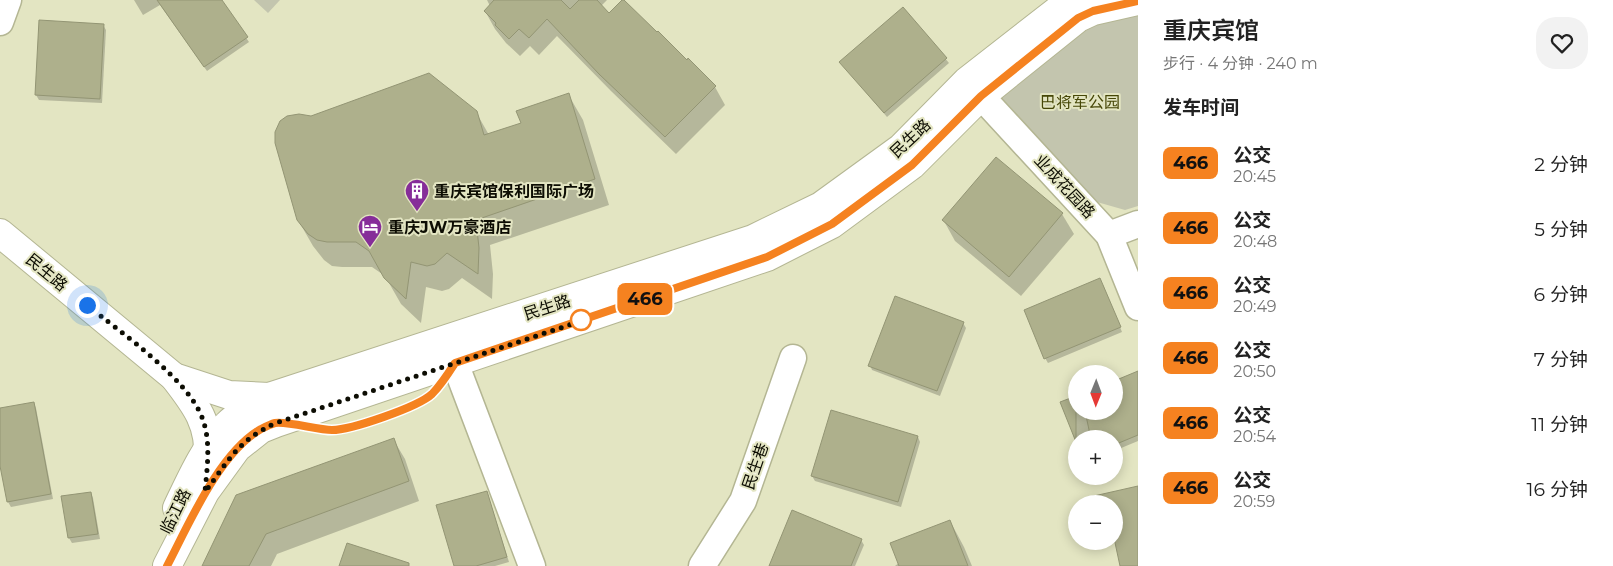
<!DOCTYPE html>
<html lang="zh">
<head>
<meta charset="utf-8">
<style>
	body { margin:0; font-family:Montserrat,"Noto Sans SC",sans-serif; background:#f2f2f2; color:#222; height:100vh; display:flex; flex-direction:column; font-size:19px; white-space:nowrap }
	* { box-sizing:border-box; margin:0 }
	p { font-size:16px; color:#767676 }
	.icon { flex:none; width:28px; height:28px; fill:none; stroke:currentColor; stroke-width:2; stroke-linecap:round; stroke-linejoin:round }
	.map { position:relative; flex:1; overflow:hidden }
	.drawer { display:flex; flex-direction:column; background:#fff; width:475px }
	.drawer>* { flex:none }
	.badge { padding:0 10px; border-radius:8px; font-size:18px; line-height:32px }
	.needle { width:32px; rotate:181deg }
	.fabs { position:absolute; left:1068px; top:365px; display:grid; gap:10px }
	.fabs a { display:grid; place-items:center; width:55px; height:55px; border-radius:50%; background:#fff; box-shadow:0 2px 12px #0003; font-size:25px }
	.you { position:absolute; width:25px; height:25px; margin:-12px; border:4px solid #fff; border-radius:50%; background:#1a73e8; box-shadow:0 0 0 8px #1a73e833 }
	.map>.badge { position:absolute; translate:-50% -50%; box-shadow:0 0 0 2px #fff }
	h2 { padding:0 25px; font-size:19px; line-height:45px }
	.round { display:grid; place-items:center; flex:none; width:52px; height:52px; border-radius:20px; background:#f2f2f2 }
	.summary { display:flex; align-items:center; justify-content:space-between; height:85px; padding:0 25px }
	h1 { font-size:24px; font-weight:600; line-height:38px }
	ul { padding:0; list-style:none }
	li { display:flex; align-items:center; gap:15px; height:65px; padding:0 25px }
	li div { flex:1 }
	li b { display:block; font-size:19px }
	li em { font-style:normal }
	li .badge { min-width:55px; font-weight:700; text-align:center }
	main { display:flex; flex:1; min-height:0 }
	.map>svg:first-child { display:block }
	.green { fill:#c3c5ae }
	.shadow { fill:#0003 }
	.building { fill:#aeb08c; stroke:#939574 }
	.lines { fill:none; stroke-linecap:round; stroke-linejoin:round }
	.minor-casing { stroke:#b4b693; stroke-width:29 }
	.major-casing { stroke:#b4b693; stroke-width:30 }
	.minor { stroke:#fff; stroke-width:26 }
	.major { stroke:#fff; stroke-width:28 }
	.line-casing { stroke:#fff; stroke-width:11 }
	.line { stroke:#f58220; stroke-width:8 }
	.walk { stroke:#0d0d03; stroke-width:5; stroke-dasharray:0 9 }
	.stop-dot { fill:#fff; stroke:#f58220; stroke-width:2.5 }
	.labels { text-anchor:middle; stroke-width:4; stroke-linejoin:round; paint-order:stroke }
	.park-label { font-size:16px; fill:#464707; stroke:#e3e5c2 }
	.street-label { font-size:16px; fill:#0d0d03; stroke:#e3e5c2 }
	.poi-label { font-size:16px; font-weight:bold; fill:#0d0d03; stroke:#e3e5c2; text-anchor:start }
</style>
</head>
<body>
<main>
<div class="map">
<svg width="1138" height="566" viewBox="0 0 1138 566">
	<rect width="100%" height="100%" fill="#e3e5c2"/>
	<!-- green -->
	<g class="green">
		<path d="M 254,0 L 280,0 L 268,13 Z"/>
		<path d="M 1138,14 L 1138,206 L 1125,210 L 1097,202 L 1002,106 L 1001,92 L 1074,29 Z"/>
	</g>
	<!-- shadow -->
	<g class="shadow">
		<path d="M 134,0 L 220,0 L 249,42 L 207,71 L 160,5 L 143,15 Z"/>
		<path d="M 487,0 L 607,0 L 601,6 L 609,14 L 687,61 L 688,60 L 715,87 L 725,105 L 676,154 L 611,91 L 557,36 L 539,55 L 530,46 L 520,56 L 506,43 L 495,29 L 485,11 L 490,6 Z"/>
		<path d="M 903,9 L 949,63 L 887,117 L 841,63 Z"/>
		<path d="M 103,25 L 106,30 L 102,103 L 39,100 L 36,95 Z"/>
		<path d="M 568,94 L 583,120 L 609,205 L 490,245 L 493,274 L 492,299 L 462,278 L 449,289 L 442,291 L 426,287 L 421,323 L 401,304 L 385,276 L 372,267 L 342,267 L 332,266 L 324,260 L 313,246 L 298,220 L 311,117 L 476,112 L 489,135 L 523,124 Z"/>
		<path d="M 1062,214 L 1074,234 L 1021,296 L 955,241 L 944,221 Z"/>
		<path d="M 1103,285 L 1122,332 L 1048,363 L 1045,358 Z"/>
		<path d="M 963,323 L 966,328 L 940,396 L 872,370 L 870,365 Z"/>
		<path d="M 1137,373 L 1138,441 L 1114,451 L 1114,439 L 1076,439 L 1076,440 L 1061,403 L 1076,397 L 1076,411 L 1114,411 L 1114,382 Z"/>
		<path d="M 34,403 L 36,408 L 53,499 L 11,507 L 8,502 L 0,459 L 0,409 Z"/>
		<path d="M 918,437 L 920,442 L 901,507 L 815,481 L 812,476 Z"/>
		<path d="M 393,439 L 405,459 L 419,501 L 277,554 L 271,566 L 203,566 Z"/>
		<path d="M 487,492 L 509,562 L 495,566 L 456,566 Z"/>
		<path d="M 91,493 L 93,498 L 100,539 L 72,543 L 69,538 L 63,497 Z"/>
		<path d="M 950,521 L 964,547 L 972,566 L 895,566 Z"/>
		<path d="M 861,540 L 864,545 L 855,566 L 770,566 Z"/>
	</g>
	<!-- building -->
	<g class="building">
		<path d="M 157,0 L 222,0 L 248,37 L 204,67 Z"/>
		<path d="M 494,0 L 561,0 L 570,9 L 579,0 L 597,0 L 609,13 L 622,0 L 624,0 L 657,32 L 658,31 L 687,60 L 688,58 L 716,86 L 665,137 L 599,74 L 547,19 L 529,38 L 519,29 L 509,39 L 495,25 L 496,23 L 484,11 Z"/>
		<path d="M 903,7 L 947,58 L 884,113 L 839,62 Z"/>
		<path d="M 39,20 L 104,24 L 100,99 L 35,95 Z"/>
		<path d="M 429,73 L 477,111 L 484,135 L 521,123 L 516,111 L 569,93 L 595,179 L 476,220 L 479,248 L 478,274 L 447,253 L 435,264 L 427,266 L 411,262 L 406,299 L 384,278 L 369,251 L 356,242 L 327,242 L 317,240 L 308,234 L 297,220 L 275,143 L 275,132 L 280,121 L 287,116 L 299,114 L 311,116 Z"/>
		<path d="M 996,157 L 1063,213 L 1009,277 L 942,220 Z"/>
		<path d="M 1100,278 L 1121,327 L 1044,359 L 1024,310 Z"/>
		<path d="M 895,296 L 964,322 L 937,391 L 868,366 Z"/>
		<path d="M 1138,371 L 1138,435 L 1114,445 L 1114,439 L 1091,439 L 1085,411 L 1114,411 L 1114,381 Z"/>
		<path d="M 1076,396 L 1076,442 L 1060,402 Z"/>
		<path d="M 34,402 L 51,494 L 7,502 L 0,466 L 0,408 Z"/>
		<path d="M 831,410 L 918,436 L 898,502 L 811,476 Z"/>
		<path d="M 394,438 L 409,481 L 266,534 L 249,566 L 202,566 L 236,495 Z"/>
		<path d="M 1138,486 L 1138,566 L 1120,566 L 1114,538 L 1114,504 L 1085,504 L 1085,498 Z"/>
		<path d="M 487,491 L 507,557 L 476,566 L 454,566 L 436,505 Z"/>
		<path d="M 91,492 L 98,534 L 68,538 L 61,496 Z"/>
		<path d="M 792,510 L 862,539 L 851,566 L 769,566 Z"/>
		<path d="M 950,520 L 968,566 L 899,566 L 890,543 Z"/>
		<path d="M 347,543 L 409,563 L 409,566 L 339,566 Z"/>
	</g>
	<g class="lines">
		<defs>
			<g id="minor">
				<path d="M 0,22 L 8,0"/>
				<path d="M 967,81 L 1109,235 L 1138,307"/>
				<path d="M 1109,235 L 1138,224"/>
				<path d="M 455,363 L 532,566"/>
				<path d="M 702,566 L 743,501 L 793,358"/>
			</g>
			<g id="major">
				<path d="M 0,233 L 174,377 L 229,395 L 269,397 L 753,239 L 821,206 L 901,148 L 967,81 L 1071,0"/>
				<path d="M 174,377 C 195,404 211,424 208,461"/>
				<path d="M 177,508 C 189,483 206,444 227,425 C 239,413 254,405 269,397"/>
				<path d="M 167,566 L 205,492 L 237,448 L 261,429 L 276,423 L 767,257 L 832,224 L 912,165 L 981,96 L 1078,18 L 1093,11 L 1138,1"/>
			</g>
		</defs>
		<!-- minor casing -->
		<use href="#minor" class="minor-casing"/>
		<!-- major casing -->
		<use href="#major" class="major-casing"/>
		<!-- minor -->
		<use href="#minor" class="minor"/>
		<!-- major -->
		<use href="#major" class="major"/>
	</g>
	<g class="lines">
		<defs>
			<path id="line" d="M 167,566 C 189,524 219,453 261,429 C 265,427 271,424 275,423 C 287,421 318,430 332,430 C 351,430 418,407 432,394 C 441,385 448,374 455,363 L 767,257 L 832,224 L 912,165 L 981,96 L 1078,18 L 1093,11 L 1138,1"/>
		</defs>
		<!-- line casing -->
		<use href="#line" class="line-casing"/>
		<!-- line -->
		<use href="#line" class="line"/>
		<!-- walk -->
		<path class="walk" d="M 87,305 C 120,332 190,380 203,420 C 211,443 207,468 205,492 C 229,460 238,440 276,423 L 584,320 L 581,320"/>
	</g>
	<!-- icons -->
	<defs>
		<symbol id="building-pin" viewBox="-11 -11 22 30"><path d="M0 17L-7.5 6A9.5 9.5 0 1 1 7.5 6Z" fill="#862d99" stroke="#e3e5c2"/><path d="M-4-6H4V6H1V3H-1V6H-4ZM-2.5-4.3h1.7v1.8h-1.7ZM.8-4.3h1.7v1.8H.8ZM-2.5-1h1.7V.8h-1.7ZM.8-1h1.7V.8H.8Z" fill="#fff"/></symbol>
		<symbol id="hotel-pin" viewBox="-11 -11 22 30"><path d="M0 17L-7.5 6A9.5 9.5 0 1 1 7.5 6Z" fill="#862d99" stroke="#e3e5c2"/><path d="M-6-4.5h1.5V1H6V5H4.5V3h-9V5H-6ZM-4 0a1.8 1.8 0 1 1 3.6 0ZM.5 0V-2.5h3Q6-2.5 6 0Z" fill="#fff"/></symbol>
	</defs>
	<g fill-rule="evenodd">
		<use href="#building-pin" x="403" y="177" width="28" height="38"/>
		<use href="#hotel-pin" x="356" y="213" width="28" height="38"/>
	</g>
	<!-- markers -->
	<circle class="stop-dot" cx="581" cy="320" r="10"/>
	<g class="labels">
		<!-- park labels -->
		<g class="park-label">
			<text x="1080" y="108">巴将军公园</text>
		</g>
		<!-- street labels -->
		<g class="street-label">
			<text transform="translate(910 138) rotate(-43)" y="6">民生路</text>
			<text transform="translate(1065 186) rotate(47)" y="6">业成花园路</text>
			<text transform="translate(47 272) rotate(40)" y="6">民生路</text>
			<text transform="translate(547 307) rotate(-18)" y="6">民生路</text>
			<text transform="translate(755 466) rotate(-71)" y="6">民生巷</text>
			<text transform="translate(175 511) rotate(-64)" y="6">临江路</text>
		</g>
		<!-- poi labels -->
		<g class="poi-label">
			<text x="434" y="197">重庆宾馆保利国际广场</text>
			<text x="388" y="233">重庆JW万豪酒店</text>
		</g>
	</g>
</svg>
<div class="fabs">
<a><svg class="needle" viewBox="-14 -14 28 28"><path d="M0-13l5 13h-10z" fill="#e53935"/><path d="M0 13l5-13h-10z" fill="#767676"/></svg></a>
<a>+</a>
<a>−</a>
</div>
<div class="you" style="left:87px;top:305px"></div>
<b class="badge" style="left:645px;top:299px;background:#f58220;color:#111">466</b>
</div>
<section class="drawer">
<div class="summary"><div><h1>重庆宾馆</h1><p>步行 · 4 分钟 · 240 m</p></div><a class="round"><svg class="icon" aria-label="heart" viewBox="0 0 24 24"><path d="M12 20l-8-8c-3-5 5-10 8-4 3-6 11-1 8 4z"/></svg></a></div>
<h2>发车时间</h2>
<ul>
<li><span class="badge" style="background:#f58220;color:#111">466</span><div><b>公交</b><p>20:45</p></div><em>2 分钟</em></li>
<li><span class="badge" style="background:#f58220;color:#111">466</span><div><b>公交</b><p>20:48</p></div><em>5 分钟</em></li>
<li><span class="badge" style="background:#f58220;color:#111">466</span><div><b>公交</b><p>20:49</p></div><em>6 分钟</em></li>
<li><span class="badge" style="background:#f58220;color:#111">466</span><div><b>公交</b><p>20:50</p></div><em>7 分钟</em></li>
<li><span class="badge" style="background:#f58220;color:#111">466</span><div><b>公交</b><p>20:54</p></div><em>11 分钟</em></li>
<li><span class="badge" style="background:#f58220;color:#111">466</span><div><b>公交</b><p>20:59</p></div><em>16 分钟</em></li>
</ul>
</section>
</main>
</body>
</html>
